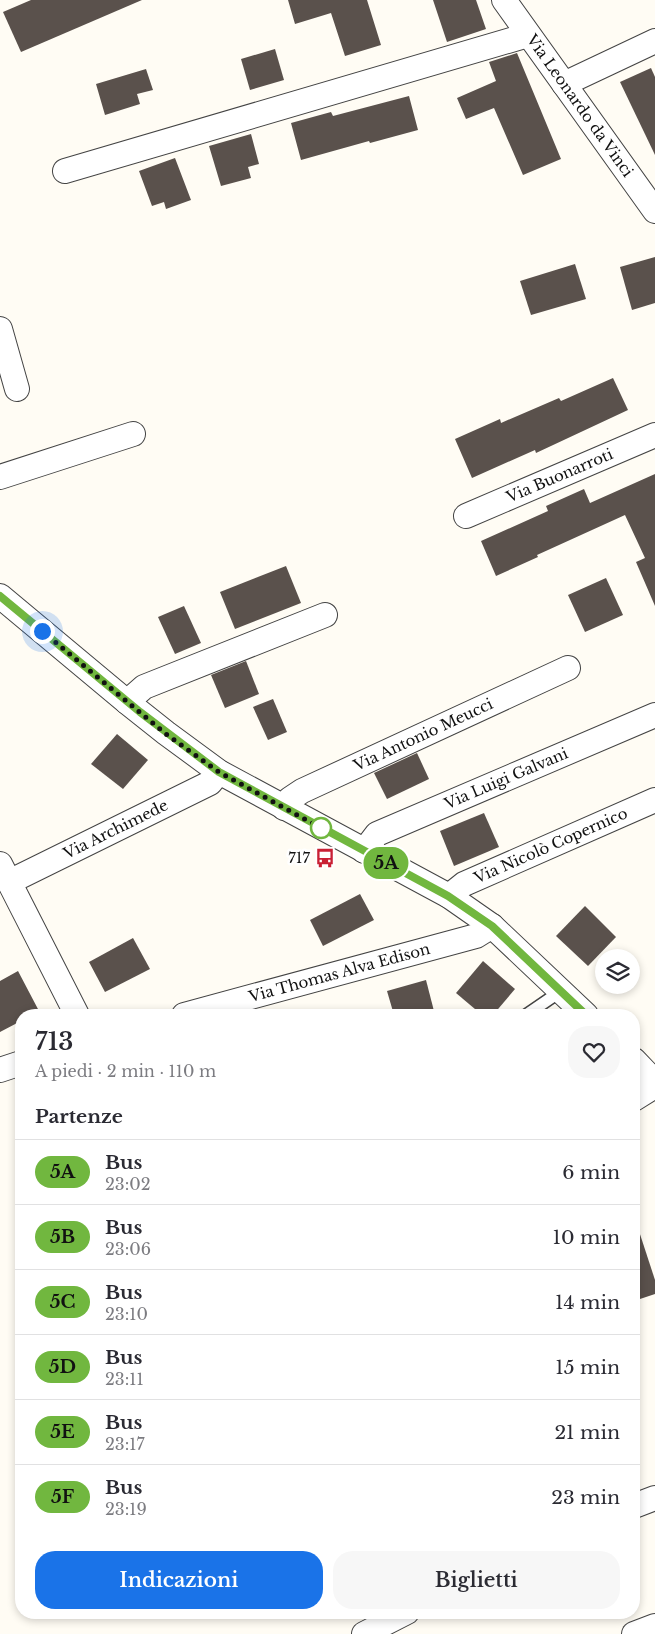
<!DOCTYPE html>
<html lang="it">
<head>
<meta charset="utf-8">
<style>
	body { margin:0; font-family:"Libre Baskerville",serif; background:#f7f7f7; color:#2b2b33; height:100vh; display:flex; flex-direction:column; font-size:19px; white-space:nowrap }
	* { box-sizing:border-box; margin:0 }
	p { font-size:16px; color:#7c7c81 }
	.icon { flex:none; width:28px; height:28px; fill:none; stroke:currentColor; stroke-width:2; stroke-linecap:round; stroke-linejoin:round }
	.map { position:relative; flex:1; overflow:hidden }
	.side { position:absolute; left:15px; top:1009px; width:625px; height:610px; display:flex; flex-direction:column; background:#fff; border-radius:20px; box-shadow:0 2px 8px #0003 }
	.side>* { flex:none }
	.badge { padding:0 10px; border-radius:16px; font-size:18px; line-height:32px }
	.controls { position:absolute; left:595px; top:949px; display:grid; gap:10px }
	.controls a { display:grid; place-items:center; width:45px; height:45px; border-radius:50%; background:#fff; box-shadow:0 2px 8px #0003; font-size:25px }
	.you { position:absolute; width:25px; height:25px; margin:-12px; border:4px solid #fff; border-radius:50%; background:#1a73e8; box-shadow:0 0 0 8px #1a73e833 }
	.map>.badge { position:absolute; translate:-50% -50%; box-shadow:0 0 0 2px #fff }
	h2 { padding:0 20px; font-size:19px; line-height:45px }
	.round { display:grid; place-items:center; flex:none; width:52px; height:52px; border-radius:20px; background:#f7f7f7 }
	.headline { display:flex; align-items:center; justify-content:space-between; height:85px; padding:0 20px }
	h1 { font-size:24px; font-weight:600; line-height:38px }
	.button { display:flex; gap:10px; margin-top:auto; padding:10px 20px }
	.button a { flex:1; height:58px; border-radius:20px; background:#1a73e8; color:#fff; font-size:20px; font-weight:600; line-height:58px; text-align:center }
	.button a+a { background:#f7f7f7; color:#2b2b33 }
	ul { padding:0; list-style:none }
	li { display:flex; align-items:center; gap:15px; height:65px; padding:0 20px; border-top:1px solid #e1e1e2 }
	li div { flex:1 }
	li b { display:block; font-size:19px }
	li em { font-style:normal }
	li .badge { min-width:55px; font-weight:700; text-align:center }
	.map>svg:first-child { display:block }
	.building { fill:#5a514c }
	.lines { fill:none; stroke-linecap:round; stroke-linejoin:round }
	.lane-casing { stroke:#444; stroke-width:14 }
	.street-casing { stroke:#444; stroke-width:26 }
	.lane { stroke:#fff; stroke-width:11 }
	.street { stroke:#fff; stroke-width:24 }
	.line-casing { stroke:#fff; stroke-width:11 }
	.line { stroke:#71b73f; stroke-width:8 }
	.walk { stroke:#111; stroke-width:5; stroke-dasharray:0 9 }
	.stop-dot { fill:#fff; stroke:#71b73f; stroke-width:2.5 }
	.labels { text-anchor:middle; stroke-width:5; stroke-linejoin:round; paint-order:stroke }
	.street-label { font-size:15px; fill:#111; stroke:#fff }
	.poi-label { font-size:15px; fill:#111; stroke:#fff; text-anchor:end }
</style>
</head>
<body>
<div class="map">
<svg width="655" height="1634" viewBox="0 0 655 1634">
	<rect width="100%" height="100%" fill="#fffcf4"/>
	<!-- building -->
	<g class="building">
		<path d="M 31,0 L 142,0 L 21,52 L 3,12 Z"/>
		<path d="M 288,0 L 367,0 L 381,45 L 345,56 L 331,13 L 295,24 Z"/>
		<path d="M 433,0 L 476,0 L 486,29 L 447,42 Z"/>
		<path d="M 275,49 L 284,80 L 250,90 L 241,59 Z"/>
		<path d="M 517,53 L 561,159 L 523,175 L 494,108 L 466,119 L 457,98 L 496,81 L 489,62 Z"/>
		<path d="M 651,68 L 655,77 L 655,155 L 620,82 Z"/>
		<path d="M 146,69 L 153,90 L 137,94 L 140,104 L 105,115 L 96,84 Z"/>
		<path d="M 409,96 L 418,130 L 370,143 L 369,141 L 301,160 L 291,123 L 331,112 L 333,116 Z"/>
		<path d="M 251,134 L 259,164 L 248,167 L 251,178 L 221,186 L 209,146 Z"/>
		<path d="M 175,158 L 191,200 L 166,209 L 164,202 L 152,206 L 139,171 Z"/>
		<path d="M 655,257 L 655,303 L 632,310 L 620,267 Z"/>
		<path d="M 575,264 L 586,299 L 531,315 L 520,281 Z"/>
		<path d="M 613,378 L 628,410 L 536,453 L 535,450 L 472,478 L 455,439 L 500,419 L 501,423 L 559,398 L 561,401 Z"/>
		<path d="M 655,474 L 655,606 L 636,562 L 645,558 L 625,515 L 537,555 L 538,557 L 496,576 L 481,541 L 548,511 L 546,506 L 584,489 L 590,503 Z"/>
		<path d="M 286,566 L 301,603 L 235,629 L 220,592 Z"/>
		<path d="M 606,578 L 623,615 L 585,632 L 568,595 Z"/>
		<path d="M 184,606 L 201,643 L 175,654 L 158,617 Z"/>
		<path d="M 246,661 L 259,694 L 225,708 L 211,675 Z"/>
		<path d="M 273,699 L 287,732 L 268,740 L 253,707 Z"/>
		<path d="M 117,734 L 148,760 L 123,789 L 91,764 Z"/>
		<path d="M 417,753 L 429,779 L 387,799 L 374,773 Z"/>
		<path d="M 484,813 L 499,847 L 454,866 L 440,831 Z"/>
		<path d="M 360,894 L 374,920 L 323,946 L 310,920 Z"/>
		<path d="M 585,906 L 616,937 L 588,966 L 556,936 Z"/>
		<path d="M 133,938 L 150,969 L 105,992 L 89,962 Z"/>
		<path d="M 483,961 L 515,989 L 493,1015 L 482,1015 L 456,993 Z"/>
		<path d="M 18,971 L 39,1011 L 32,1015 L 21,1015 L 21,1021 L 0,1032 L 0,981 Z"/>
		<path d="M 426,980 L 435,1015 L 394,1015 L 387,991 Z"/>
		<path d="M 637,1225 L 655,1280 L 655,1294 L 634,1301 L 634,1226 Z"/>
	</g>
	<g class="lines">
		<defs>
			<path id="lane" d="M 526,1015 L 561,991"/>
			<g id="street">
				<path id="s1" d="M 504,0 L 655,211"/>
				<path d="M 564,84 L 655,41"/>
				<path d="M 65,171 L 528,35"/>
				<path d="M 0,329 L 17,389"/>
				<path d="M 0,477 L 133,434"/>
				<path id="s2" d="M 466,516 L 655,435"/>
				<path d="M 0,596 L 127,702 L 166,733 L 219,772 L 449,896 L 492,926 L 586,1015"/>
				<path d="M 127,702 L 144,687 L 325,615"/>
				<path id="s3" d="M 284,808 L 290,799 L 302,791 L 568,668"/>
				<path id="s4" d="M 364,851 L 377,834 L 655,715"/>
				<path d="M 0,864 L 77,1015"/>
				<path id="s5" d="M 9,882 L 210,783 L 219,772"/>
				<path id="s6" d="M 449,896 L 464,884 L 655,800"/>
				<path id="s7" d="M 184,1015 L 476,936 L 492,926"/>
				<path d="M 634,1060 L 655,1082"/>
				<path d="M 0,1070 L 21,1063"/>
				<path d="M 634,1099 L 655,1086"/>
				<path d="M 634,1506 L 655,1498"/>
				<path d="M 364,1634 L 407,1612"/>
				<path d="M 634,1634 L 655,1626"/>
			</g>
		</defs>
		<!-- lane casing -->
		<use href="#lane" class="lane-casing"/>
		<!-- street casing -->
		<use href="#street" class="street-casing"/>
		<!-- lane -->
		<use href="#lane" class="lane"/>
		<!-- street -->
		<use href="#street" class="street"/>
	</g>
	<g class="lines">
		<defs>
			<path id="line" d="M 0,596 L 140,712 L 219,772 L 448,896 L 492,926 L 586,1015"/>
		</defs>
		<!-- line casing -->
		<use href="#line" class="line-casing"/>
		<!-- line -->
		<use href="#line" class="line"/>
		<!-- walk -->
		<path class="walk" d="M 42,631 L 166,734 L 219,772 L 321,828"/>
	</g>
	<!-- icons -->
	<defs>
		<symbol id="bus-bare" viewBox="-9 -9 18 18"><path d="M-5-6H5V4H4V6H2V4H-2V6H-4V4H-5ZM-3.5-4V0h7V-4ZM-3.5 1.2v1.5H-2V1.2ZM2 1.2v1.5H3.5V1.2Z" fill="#c92034" stroke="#fff" stroke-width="2.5" paint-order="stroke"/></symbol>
	</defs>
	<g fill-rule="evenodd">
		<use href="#bus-bare" x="311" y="844" width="28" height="28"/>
	</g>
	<!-- markers -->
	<circle class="stop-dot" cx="321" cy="828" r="10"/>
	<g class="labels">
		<!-- street labels -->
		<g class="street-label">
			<text dy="5" stroke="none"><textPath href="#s1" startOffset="130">Via Leonardo da Vinci</textPath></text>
			<text dy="5" stroke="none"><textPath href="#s2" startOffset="102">Via Buonarroti</textPath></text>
			<text dy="5" stroke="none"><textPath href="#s3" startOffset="159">Via Antonio Meucci</textPath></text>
			<text dy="5" stroke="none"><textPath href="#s4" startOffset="162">Via Luigi Galvani</textPath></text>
			<text dy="5" stroke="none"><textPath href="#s5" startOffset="119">Via Archimede</textPath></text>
			<text dy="5" stroke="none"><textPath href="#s6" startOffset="114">Via Nicolò Copernico</textPath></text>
			<text dy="5" stroke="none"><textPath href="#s7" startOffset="161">Via Thomas Alva Edison</textPath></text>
		</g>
		<!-- poi labels -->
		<g class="poi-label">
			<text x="310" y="863">717</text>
		</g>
	</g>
</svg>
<div class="controls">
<a><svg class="icon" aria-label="layers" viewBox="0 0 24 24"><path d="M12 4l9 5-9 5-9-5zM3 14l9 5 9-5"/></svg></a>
</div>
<div class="you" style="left:42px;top:631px"></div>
<b class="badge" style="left:386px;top:863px;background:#71b73f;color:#111">5A</b>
<section class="side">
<div class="headline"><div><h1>713</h1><p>A piedi · 2 min · 110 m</p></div><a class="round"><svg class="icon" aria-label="heart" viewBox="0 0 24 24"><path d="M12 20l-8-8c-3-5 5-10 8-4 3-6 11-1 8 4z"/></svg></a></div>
<h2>Partenze</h2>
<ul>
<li><span class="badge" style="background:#71b73f;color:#111">5A</span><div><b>Bus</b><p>23:02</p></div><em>6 min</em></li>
<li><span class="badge" style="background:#71b73f;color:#111">5B</span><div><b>Bus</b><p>23:06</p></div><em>10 min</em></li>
<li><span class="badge" style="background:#71b73f;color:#111">5C</span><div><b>Bus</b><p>23:10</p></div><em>14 min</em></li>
<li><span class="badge" style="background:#71b73f;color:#111">5D</span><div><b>Bus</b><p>23:11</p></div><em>15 min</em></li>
<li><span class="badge" style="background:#71b73f;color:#111">5E</span><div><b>Bus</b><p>23:17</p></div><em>21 min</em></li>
<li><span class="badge" style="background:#71b73f;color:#111">5F</span><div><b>Bus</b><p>23:19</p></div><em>23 min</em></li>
</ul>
<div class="button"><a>Indicazioni</a><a>Biglietti</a></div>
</section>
</div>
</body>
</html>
